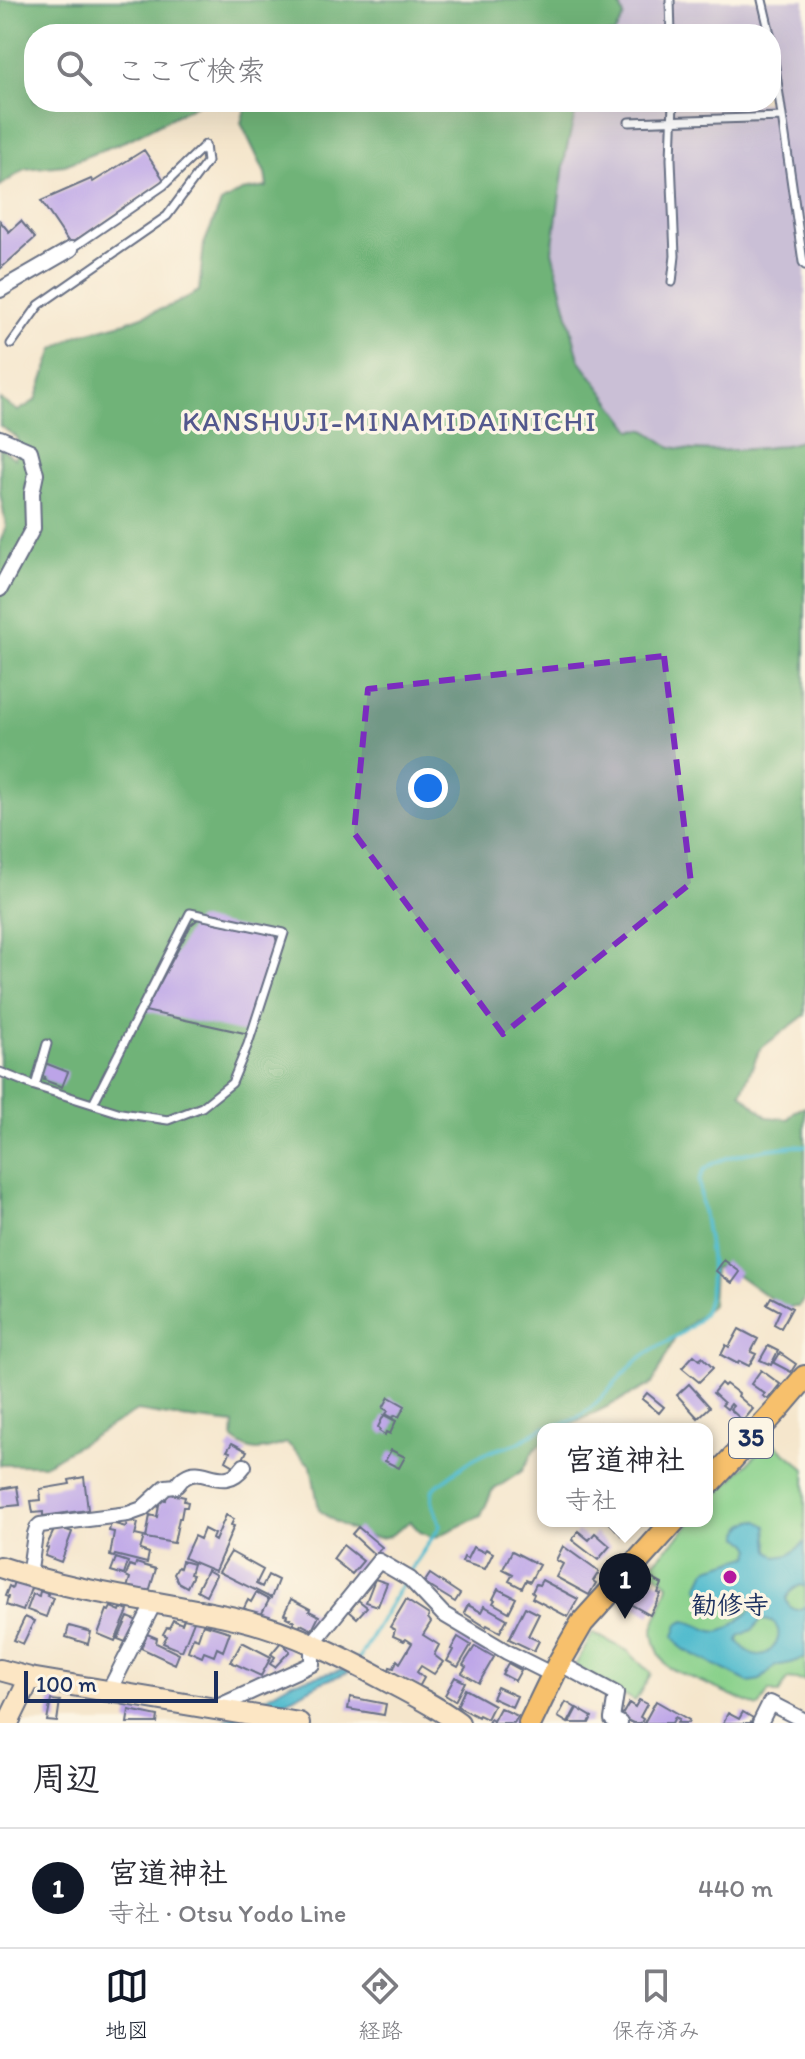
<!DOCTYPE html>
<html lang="ja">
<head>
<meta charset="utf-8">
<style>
  :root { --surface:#fff; --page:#f7f7f7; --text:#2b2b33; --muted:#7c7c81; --line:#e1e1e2; --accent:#111827 }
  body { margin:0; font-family:Itim,"Klee One",sans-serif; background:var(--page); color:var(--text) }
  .scale { position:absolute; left:24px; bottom:20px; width:194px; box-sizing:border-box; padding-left:8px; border:4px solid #1b2f5e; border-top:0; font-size:22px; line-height:28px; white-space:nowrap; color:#1b2f5e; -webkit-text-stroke:6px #fcf5e5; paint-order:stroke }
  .you { position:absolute; left:428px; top:788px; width:28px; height:28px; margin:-20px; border:6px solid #fff; border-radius:50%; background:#1a73e8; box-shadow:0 0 0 12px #1a73e833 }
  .badge { display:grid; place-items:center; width:52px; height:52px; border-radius:50%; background:var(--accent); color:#fff; font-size:26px; font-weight:700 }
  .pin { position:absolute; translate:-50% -66px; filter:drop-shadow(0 2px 4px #0008) }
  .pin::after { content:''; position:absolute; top:42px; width:28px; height:24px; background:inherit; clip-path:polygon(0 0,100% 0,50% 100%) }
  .popup { position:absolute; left:537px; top:1423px; width:176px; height:104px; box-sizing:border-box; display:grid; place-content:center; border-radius:16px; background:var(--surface); filter:drop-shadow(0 2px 6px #0005); font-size:26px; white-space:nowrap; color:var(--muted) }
  .popup b { font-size:30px; color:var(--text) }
  .popup::after { content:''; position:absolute; left:50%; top:100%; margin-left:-16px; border:16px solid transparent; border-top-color:var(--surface) }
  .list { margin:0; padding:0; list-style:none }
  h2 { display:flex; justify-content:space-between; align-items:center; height:104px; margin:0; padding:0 32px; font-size:34px }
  h2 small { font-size:26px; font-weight:400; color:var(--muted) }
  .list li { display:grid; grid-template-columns:52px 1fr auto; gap:24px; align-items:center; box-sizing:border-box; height:120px; padding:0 32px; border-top:2px solid var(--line) }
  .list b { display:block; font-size:30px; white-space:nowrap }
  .list p { margin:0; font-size:26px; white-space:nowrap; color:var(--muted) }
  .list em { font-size:26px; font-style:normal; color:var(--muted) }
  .icon { flex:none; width:44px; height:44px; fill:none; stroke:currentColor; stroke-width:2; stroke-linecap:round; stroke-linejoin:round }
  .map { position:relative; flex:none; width:805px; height:1723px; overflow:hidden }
  .search { position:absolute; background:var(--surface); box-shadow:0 8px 32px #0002; left:24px; right:24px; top:24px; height:88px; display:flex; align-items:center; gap:20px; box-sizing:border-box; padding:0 28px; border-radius:32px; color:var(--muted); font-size:30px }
  .sheet { height:224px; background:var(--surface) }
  nav { display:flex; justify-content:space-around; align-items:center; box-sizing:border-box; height:112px; border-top:2px solid var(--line); background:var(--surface); font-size:22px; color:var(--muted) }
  nav a { display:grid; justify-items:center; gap:4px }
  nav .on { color:var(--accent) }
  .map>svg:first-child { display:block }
  .industrial { fill:#cabfd6 }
  .green { fill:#8ad18c; stroke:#528075; stroke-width:2 }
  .forest { fill:#6fb378; stroke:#45716b; stroke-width:2 }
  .water { fill:#51bbce; stroke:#367596; stroke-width:2; fill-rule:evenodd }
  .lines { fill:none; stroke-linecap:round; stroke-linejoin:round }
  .stream { stroke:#51bbce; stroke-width:4 }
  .building { fill:#bca4e8 }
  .lane-casing { stroke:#676f84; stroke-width:11 }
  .street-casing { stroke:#676f84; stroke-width:18 }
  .secondary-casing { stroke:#676f84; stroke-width:24 }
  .primary-casing { stroke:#676f84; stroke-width:26 }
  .lane { stroke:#fff; stroke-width:7 }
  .street { stroke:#fff; stroke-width:14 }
  .secondary { stroke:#fce6c4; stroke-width:20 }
  .primary { stroke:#f7c06c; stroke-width:22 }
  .marked { fill:#7b2cbf; fill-opacity:0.2; stroke:#7b2cbf; stroke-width:6; stroke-dasharray:16 10; stroke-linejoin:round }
  .poi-dot { fill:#b5179e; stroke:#fcf5e5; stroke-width:3 }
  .labels { text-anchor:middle; stroke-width:7; stroke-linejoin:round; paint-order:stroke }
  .shield { fill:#fcf5e5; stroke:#5e6a86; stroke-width:2 }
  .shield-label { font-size:24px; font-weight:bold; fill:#1b2f5e }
  .poi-label { font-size:26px; font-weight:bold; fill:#1b2f5e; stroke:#fcf5e5 }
  .neighbourhood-label { font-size:28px; letter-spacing:2px; fill:#53588e; stroke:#fcf5e5 }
</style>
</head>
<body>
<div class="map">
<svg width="805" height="1723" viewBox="0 0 805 1723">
  <rect width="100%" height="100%" fill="#fcf5e5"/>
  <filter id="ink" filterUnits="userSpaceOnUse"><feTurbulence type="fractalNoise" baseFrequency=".0125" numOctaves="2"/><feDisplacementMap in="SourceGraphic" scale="16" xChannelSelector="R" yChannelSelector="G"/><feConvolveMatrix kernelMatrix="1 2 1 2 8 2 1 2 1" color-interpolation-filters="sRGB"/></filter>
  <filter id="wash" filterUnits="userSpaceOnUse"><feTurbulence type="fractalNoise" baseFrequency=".006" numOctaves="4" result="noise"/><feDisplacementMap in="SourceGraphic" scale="32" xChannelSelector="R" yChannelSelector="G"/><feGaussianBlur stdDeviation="1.8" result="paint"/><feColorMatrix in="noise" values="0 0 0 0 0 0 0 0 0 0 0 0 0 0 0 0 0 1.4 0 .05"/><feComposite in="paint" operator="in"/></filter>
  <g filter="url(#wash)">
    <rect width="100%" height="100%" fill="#f5e6cc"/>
    <path class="industrial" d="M629 0H805V456L691 493 542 356 562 127 581 102H771V34H614L615 13Z"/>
    <path class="green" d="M773 1442 805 1469V1681L787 1679 779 1694 769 1691 760 1706 758 1707 669 1668C660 1659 653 1642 653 1629L668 1586 667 1583 651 1569V1565L693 1521H707V1506L767 1443Z
      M593 1633 628 1651 651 1674 635 1701 575 1666Z"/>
    <path class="forest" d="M0 0H618L624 17 614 34H34V102H202L130 139 65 165 25 169 0 186Z
      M247 102H578L566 151 552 251 579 359 632 430C636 430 640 429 644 430 654 433 662 444 672 447 695 454 785 450 805 439V1015L760 1049 741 1093 767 1117 788 1119 795 1111 805 1107V1298L798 1307H782L725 1266 714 1268 712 1305 676 1336 652 1384 563 1429H543V1442L534 1450 522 1471 492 1491 481 1516 434 1538 420 1532 410 1521C403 1526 396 1533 389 1536 369 1544 334 1522 319 1510L311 1466 287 1443C263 1450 254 1456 233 1439L234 1424 181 1418 137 1411 44 1465H0V543L6 526 0 492V447L15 459 18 438 0 426V399L18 411 36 400 54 349 78 335 126 322 175 304 199 291 204 244 221 203 242 191 267 187 265 173 241 123Z"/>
    <path class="water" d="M757 1520 767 1526 769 1550 777 1557 789 1555 805 1542V1587L801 1585C793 1588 790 1592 786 1599L789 1606 796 1610 801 1609 805 1605V1657L791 1663 775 1666 760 1680 748 1682 685 1650 680 1646 674 1636 678 1624 685 1621C711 1627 713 1642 738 1621 745 1615 752 1612 756 1603L753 1598 747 1595 723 1601 710 1599 701 1594 698 1587 705 1572 709 1568 749 1556 752 1549 749 1544 740 1537C739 1526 747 1522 757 1520ZM761 1620C799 1619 767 1682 738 1641L739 1636 752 1630Z
      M360 1656 349 1672 320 1683 246 1723H221L292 1682 345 1669Z"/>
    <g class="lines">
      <path class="stream" d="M359 1658 410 1571 440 1526C437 1512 429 1504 433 1489 450 1476 469 1459 489 1452 498 1448 509 1447 518 1443 527 1438 534 1431 544 1428 554 1425 564 1425 573 1420 602 1405 618 1374 645 1355 663 1341 698 1330 706 1307 719 1265 702 1222 699 1180 701 1177 703 1171 705 1169 721 1154 783 1146 805 1146"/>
    </g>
    <g id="blocks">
      <path class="building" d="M144 150 164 180 70 244 41 201 91 179 93 182Z
        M0 221 9 232 21 221 35 238 0 269Z
        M198 919 275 935 278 946 249 1034 145 1011 191 925Z
        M45 1063 68 1072 62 1087 44 1080 45 1077 40 1075Z
        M724 1260 740 1272 732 1283 716 1271Z
        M771 1297 792 1308 781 1328 774 1324 780 1311 767 1304Z
        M739 1329 758 1339 751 1352 756 1354 749 1366 739 1361 738 1364 721 1355 726 1345 729 1347Z
        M768 1346 778 1351 771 1365 760 1360Z
        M780 1353 796 1364 791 1372 774 1363Z
        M694 1355 700 1360 702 1357 713 1368 699 1382 682 1368Z
        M761 1370 780 1384 768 1399 763 1396 765 1394 751 1384Z
        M721 1383 724 1386 726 1384 734 1390 739 1394 738 1396 753 1409 743 1421 730 1409 733 1406 731 1404 727 1409 722 1405 724 1403 713 1393Z
        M689 1384 710 1407 698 1418 677 1395Z
        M647 1393 664 1407 659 1413 642 1399Z
        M389 1397 405 1406 399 1417 395 1415 393 1418 386 1414 388 1411 383 1408Z
        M384 1415 396 1421 390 1434 386 1432 385 1435 379 1431 380 1429 378 1427Z
        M232 1443 247 1451 238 1468 226 1461 230 1452 227 1451Z
        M391 1450 405 1457 399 1468 385 1461Z
        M84 1477 88 1510 43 1516V1512L33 1513 31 1501 41 1500 40 1489 70 1484 69 1480Z
        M17 1486 20 1505 0 1507V1489Z
        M167 1493 185 1497 184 1501 188 1502 187 1507H183L181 1518H179L174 1543 146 1538 150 1515 157 1517 160 1499 166 1500Z
        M226 1515 234 1519 231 1525 234 1526 215 1571 184 1558 194 1536 200 1539 204 1529 214 1534 212 1539 215 1541Z
        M127 1520 138 1523 135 1535 144 1537 140 1550 149 1553 147 1563 115 1555 114 1557 110 1556 114 1532 109 1531 111 1523 126 1527Z
        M608 1521H625L630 1526 624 1535 622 1533 621 1535Z
        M56 1526 72 1532 61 1562 45 1556 48 1548 46 1547Z
        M358 1527 382 1547 375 1555 352 1534Z
        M578 1531 589 1540 595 1533 610 1546 598 1560 572 1540Z
        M343 1545 363 1561 352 1574 333 1559Z
        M563 1546 599 1572 593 1581 596 1583 589 1595 556 1577 563 1564 556 1560Z
        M473 1547 484 1552 486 1549 493 1553 485 1569 462 1562 464 1557 467 1559Z
        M512 1551 539 1565 530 1582 526 1580 522 1588 509 1581 513 1574 503 1569Z
        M231 1552 263 1570 256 1584 262 1587 268 1575 278 1580 271 1598 219 1572Z
        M116 1558 128 1562 124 1575 111 1571Z
        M182 1561 193 1564 190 1574 193 1575 187 1587 178 1582 174 1574 178 1567 180 1568Z
        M136 1563 156 1569 148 1595 127 1588 130 1578 126 1576 130 1565 135 1567Z
        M207 1570 216 1575 206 1595 197 1590Z
        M430 1574 460 1594 455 1602 424 1583Z
        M649 1577 662 1584 658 1593 661 1594 650 1615 625 1601 636 1581 645 1586Z
        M375 1579 387 1583 378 1606 366 1602Z
        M542 1580 578 1599 568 1617 532 1598 534 1594 532 1592 536 1584 539 1585Z
        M14 1581 31 1588 23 1611 6 1605 8 1597 5 1596 9 1586 12 1588Z
        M498 1589 516 1598 509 1612 493 1603 495 1600 493 1599Z
        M40 1591 48 1594 47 1596 53 1598 46 1617 27 1610 33 1594 39 1596Z
        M256 1593 269 1600 260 1617 244 1608 248 1600 251 1602Z
        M291 1599 310 1609 309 1611 319 1616 312 1630 301 1624 299 1628 293 1625 294 1621 286 1617 287 1615 284 1614Z
        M358 1600 367 1607 357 1618 349 1611Z
        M406 1600 429 1615 428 1618 431 1622 423 1635 439 1645 434 1655 443 1662 434 1674 421 1666 417 1672 424 1678 419 1687 389 1670 390 1667 394 1668 397 1660 400 1663 412 1643 406 1639 404 1641 393 1636 395 1630 390 1627Z
        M468 1605 481 1612 484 1606 507 1619 500 1632 487 1625 486 1627 464 1613Z
        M111 1607 120 1611 121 1608 128 1611 115 1641 98 1634 107 1610 109 1611Z
        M525 1607 539 1614 528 1636 539 1641 534 1651 509 1639Z
        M185 1616 194 1621 182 1651 163 1643 167 1636 163 1634 167 1627 169 1628 173 1620 182 1624Z
        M25 1617 34 1621 23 1644 14 1640Z
        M128 1617 138 1621 128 1643 118 1639Z
        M203 1624 230 1632 223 1651 217 1648 214 1656 204 1652 202 1657 188 1651 193 1637 198 1639Z
        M69 1626 91 1632 88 1644 66 1637Z
        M147 1634 157 1638 156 1643 179 1654 175 1664 141 1648Z
        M458 1637 471 1645 458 1667 447 1661 453 1650 451 1649Z
        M242 1642 271 1657 261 1676 231 1662Z
        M281 1642 290 1651 275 1667 270 1664 275 1657 271 1654Z
        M475 1646 494 1657 479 1683 462 1673 466 1667 463 1665Z
        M508 1663 521 1670 515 1681 502 1674Z
        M455 1677 465 1682 455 1701 445 1695Z
        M497 1687 517 1696 512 1707 492 1698Z
        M465 1689 494 1705 487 1719 479 1715 478 1717 457 1706Z
        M350 1697 386 1704 384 1715 348 1709Z
        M51 1700 60 1701 57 1722 47 1721Z
        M639 1700 647 1704 640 1717 643 1719 641 1723H633L621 1717 629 1703 635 1707Z
        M656 1701 689 1720 688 1723H677L679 1719 675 1717 672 1723H644Z
        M566 1702 576 1708 568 1723 558 1717Z
        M500 1708 518 1716 514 1723H488L490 1719 493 1721Z
        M577 1708 592 1717 589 1723H569Z
        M129 1710 158 1716 157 1723H127Z
        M743 1712 753 1718 750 1723H723L728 1713 739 1719Z"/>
    </g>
  </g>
  <g filter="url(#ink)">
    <use href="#blocks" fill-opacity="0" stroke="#676f84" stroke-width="2"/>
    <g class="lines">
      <g class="lane-casing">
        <path id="lane" d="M670 0 671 34
          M762 0 770 34
          M771 39 803 262 805 265
          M629 122 782 117
          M672 282 675 256 671 159 673 102
          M11 344 39 305 167 216 207 162 205 145 164 185 71 249
          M0 1072 35 1086 121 1113 168 1120 202 1107 232 1083 248 1044 284 933 190 913 93 1104
          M35 1086 47 1044"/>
      </g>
      <g class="street-casing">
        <path id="street" d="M0 290 71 249
          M0 438 30 451 36 474 32 493 33 528 0 589
          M29 1577 35 1534 37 1528 40 1525 128 1514 142 1509 166 1487 176 1486C179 1483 181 1479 185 1477 203 1464 224 1494 244 1466
          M559 1663 616 1694 612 1719 620 1723
          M109 1691 154 1603
          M215 1708 312 1664V1644L379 1561 410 1579 443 1614 507 1652 553 1675
          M760 1723 770 1703 805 1721"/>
      </g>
      <g class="secondary-casing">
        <path id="secondary" d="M0 1567C78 1593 159 1601 239 1619 290 1631 339 1655 385 1680 410 1693 436 1706 459 1723
          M0 1670 30 1678 299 1723
          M8 1723 30 1678"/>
      </g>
      <g class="primary-casing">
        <path id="primary" d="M707 1486 776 1411 805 1377
          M530 1723 559 1663 582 1623 674 1521"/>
      </g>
      <use href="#lane" class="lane"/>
      <use href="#street" class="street"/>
      <use href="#secondary" class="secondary"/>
      <use href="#primary" class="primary"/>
    </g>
  </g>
  <path class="marked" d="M664 656 691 883 503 1034 354 833 368 689Z"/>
  <circle class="poi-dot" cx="730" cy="1577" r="8"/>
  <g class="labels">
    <rect class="shield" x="729" y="1418" width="44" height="40" rx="6"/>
    <g class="shield-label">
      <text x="751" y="1446">35</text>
    </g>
    <g class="poi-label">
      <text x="730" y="1614">勧修寺</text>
    </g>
    <g class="neighbourhood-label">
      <text x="390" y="431">KANSHUJI-MINAMIDAINICHI</text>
    </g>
  </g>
</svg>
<div class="scale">100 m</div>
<div class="you"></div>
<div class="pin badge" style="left:625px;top:1619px">1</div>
<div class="popup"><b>宮道神社</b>寺社</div>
<div class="search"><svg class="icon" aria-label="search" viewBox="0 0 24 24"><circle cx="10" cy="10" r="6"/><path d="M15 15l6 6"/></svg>ここで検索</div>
</div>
<section class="sheet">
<h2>周辺<small></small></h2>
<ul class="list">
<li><span class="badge">1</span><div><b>宮道神社</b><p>寺社 · Otsu Yodo Line</p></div><em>440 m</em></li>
</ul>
</section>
<nav>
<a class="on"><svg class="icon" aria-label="map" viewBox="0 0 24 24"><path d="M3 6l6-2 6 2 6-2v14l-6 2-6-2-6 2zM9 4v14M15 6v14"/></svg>地図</a>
<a><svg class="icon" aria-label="directions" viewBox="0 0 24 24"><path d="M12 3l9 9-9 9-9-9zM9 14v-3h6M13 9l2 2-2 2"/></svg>経路</a>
<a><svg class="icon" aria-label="saved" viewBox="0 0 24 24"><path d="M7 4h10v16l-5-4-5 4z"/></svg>保存済み</a>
</nav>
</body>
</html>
